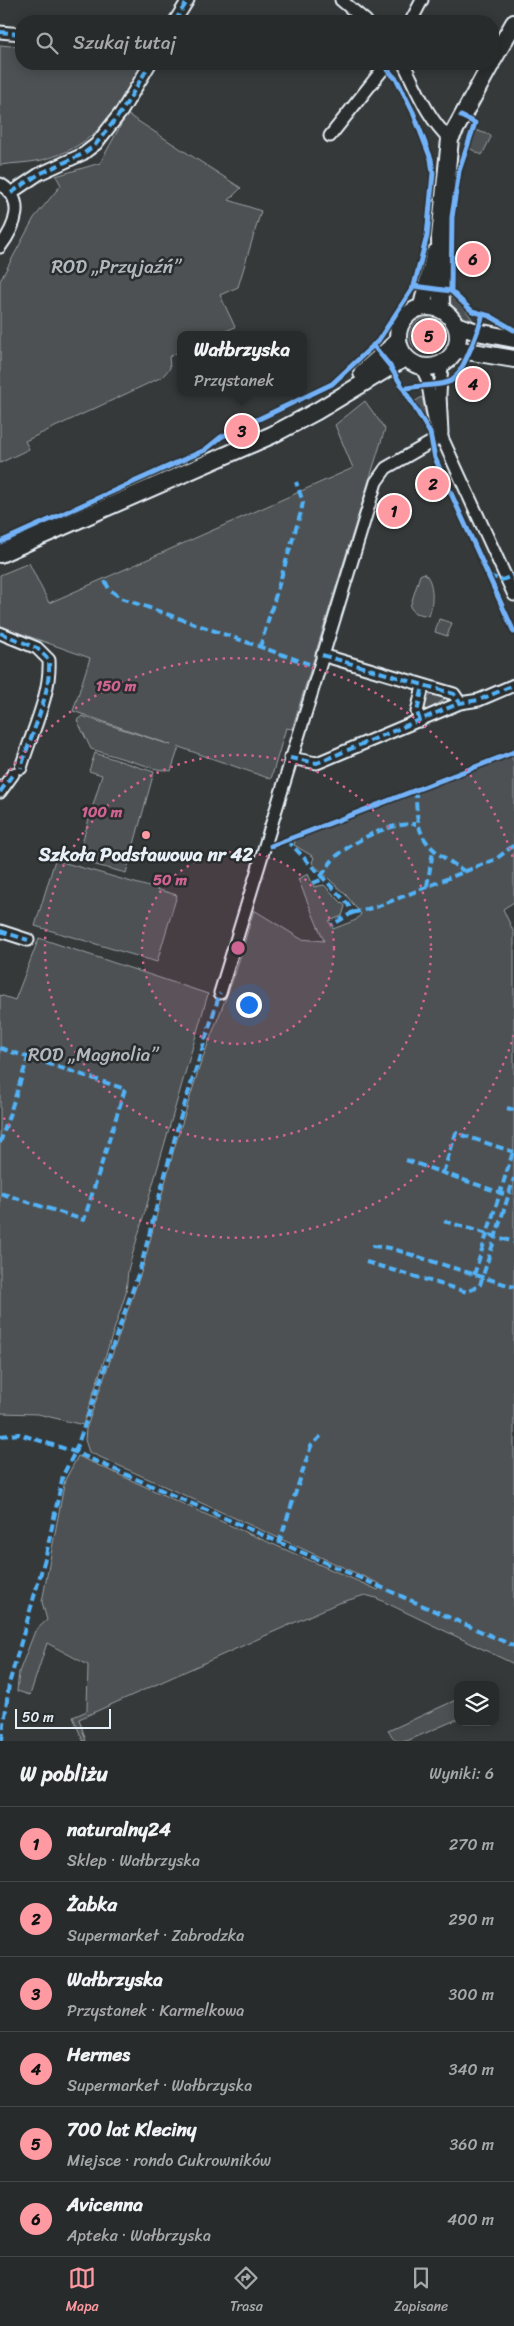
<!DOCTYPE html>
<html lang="pl">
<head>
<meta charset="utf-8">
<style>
  :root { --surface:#282b2c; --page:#303334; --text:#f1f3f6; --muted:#a5a7a9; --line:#444748; --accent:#ff9aa2 }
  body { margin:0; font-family:Sriracha,sans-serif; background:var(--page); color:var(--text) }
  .controls { position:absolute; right:15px; bottom:15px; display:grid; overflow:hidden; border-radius:10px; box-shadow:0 2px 12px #0003 }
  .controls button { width:45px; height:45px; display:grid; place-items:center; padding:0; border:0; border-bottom:1px solid var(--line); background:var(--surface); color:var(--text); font:25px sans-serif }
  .scale { position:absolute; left:15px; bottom:12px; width:96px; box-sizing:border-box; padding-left:5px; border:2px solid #e8f1f8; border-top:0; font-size:14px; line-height:18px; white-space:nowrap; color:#e8f1f8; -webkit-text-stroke:4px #2a2d2e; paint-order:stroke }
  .you { position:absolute; left:248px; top:1004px; width:18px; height:18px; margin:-12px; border:4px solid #fff; border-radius:50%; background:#1a73e8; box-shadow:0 0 0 8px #1a73e833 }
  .badge { display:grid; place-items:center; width:32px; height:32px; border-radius:50%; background:var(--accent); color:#111; font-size:16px; font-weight:700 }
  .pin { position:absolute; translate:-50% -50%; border:2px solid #fff; box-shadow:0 1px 5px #0006 }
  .popup { position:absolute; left:177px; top:331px; width:130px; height:65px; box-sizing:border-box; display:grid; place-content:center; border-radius:10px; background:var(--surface); filter:drop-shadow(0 1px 4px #0005); font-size:16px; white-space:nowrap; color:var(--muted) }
  .popup b { font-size:19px; color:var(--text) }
  .popup::after { content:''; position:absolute; left:50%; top:100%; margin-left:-10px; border:10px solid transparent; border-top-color:var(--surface) }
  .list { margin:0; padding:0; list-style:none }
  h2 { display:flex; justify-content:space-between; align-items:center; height:65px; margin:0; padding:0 20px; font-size:21px }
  h2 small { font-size:16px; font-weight:400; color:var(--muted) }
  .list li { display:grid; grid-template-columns:32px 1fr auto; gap:15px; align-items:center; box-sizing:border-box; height:75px; padding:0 20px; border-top:1px solid var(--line) }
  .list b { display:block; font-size:19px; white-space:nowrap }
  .list p { margin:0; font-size:16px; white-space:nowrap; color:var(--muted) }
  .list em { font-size:16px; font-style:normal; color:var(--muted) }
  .icon { flex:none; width:28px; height:28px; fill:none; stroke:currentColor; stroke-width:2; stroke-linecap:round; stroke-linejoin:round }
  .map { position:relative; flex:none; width:514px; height:1741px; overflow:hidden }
  .search { position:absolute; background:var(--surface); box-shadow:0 2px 12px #0003; left:15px; right:15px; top:15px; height:55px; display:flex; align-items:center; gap:12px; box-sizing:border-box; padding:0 18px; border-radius:20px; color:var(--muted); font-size:19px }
  .sheet { height:515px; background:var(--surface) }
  nav { display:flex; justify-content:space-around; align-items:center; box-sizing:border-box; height:70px; border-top:1px solid var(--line); background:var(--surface); font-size:14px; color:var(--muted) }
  nav a { display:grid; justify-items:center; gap:2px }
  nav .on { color:var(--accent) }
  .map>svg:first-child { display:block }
  .green { fill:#4d5152; stroke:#9aa1a5 }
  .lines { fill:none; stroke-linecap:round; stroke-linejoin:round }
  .street-casing { stroke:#e8f1f8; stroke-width:15 }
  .secondary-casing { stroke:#e8f1f8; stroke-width:20 }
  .street { stroke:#2a2d2e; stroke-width:11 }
  .secondary { stroke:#2a2d2e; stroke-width:16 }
  .quiet { stroke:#52b3f8; stroke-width:4; stroke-dasharray:8 4; stroke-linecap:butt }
  .cycleway-casing { stroke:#2a2d2e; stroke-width:8 }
  .cycleway { stroke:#73b2f8; stroke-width:5 }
  .ring { fill:none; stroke:#cf6492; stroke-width:2.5; stroke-dasharray:2.5 5 }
  .poi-dot { fill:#ff9aa2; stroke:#2a2d2e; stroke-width:2 }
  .labels { text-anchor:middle; stroke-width:5; stroke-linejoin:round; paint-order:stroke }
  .park-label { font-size:19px; fill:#b2b9be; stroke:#2a2d2e }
  .poi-label { font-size:19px; font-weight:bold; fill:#e8f1f8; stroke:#2a2d2e }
  .centre { fill:#cf6492; stroke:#2a2d2e; stroke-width:2.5 }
  .ring-label { font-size:15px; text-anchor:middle; font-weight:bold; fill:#cf6492; stroke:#2a2d2e; stroke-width:5; stroke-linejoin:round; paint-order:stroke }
</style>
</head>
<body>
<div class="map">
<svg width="514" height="1741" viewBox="0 0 514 1741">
  <rect width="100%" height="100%" fill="#35393a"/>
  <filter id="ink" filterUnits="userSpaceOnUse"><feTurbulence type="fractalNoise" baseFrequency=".02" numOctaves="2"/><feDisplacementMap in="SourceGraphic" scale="10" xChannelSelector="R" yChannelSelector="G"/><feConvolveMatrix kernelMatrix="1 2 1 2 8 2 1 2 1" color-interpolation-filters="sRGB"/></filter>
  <g filter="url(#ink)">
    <path class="green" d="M0 45 21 47V64H144C118 109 96 147 42 160 28 163 14 163 0 165Z
      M127 114 241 188 229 200 261 211 238 287 220 295 235 327 217 335H181V351L169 357 170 368 162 377 25 441 29 449 0 463V281L34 218 61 185 56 176 100 163Z
      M475 130 490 135 491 137 482 155 469 148Z
      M447 293 454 295 476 324C460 320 451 309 447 293Z
      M410 336a18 18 0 1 1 36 0a18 18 0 1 1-36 0Z
      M422 397 429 428 414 402Z
      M365 401 385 429 292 729 286 728 271 779 179 747 171 771 157 769 91 749 77 720 82 716 171 745 73 711 90 658 0 626V575L29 563 49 603 353 468 335 425Z
      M424 573C435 582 433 604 429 616L415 613 410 607 420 575Z
      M439 619 452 623 447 636 435 632Z
      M431 695 444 697V700L427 710 424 707 425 700Z
      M95 753 154 772 126 873 77 860 102 775 89 771Z
      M511 756 514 762V902L503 909 514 933V1664L376 1598 365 1595 336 1604 79 1719 86 1741H83L73 1717 87 1711 88 1665 47 1643 30 1695 17 1691 19 1672 35 1631 47 1620 42 1602 65 1480 78 1456 238 1529 378 1590 380 1584 89 1452 85 1440 86 1429 143 1267 174 1149 200 1065 235 974 254 910 301 939 324 941 298 879 308 874 314 887 324 885 345 906 342 916 329 921 333 929 356 920 361 914 346 895 312 863 314 857 294 845 296 837Z
      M55 860 177 895 157 962 35 926Z
      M39 938 208 994 128 1270 126 1293 83 1425 38 1414 0 1413V995L15 1000Z
      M458 1699V1719L407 1741H396L388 1731Z"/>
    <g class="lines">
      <g class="street-casing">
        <path id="street" d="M341 0 366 21
          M175 21 188 0
          M411 21 422 0
          M0 32 21 34
          M404 64C417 90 428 119 450 139
          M330 136 387 64
          M0 184C27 200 15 227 0 247
          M11 193 39 174 83 154 96 144 122 111 150 64
          M442 364 440 395 442 433
          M421 366 427 379 434 420 514 595
          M0 633 37 648 49 660C51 696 31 733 21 768
          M322 655 454 694 460 703
          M420 721 417 712 423 686
          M290 758 317 763 460 703 479 700 514 685
          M0 792 13 774
          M0 931 28 940
          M220 993 376 482 386 468 442 436"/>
      </g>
      <g class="secondary-casing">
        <path id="secondary" d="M493 60 514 23
          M422 306 435 253
          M398 337a30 30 0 1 1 60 0a30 30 0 1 1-60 0Z
          M441 309 440 237 450 139 491 64
          M456 325 477 332 514 339
          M455 349 514 359
          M362 373 397 342
          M0 554 272 435 317 411 405 358"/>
      </g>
      <use href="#street" class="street"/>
      <use href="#secondary" class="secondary"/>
      <path class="quiet" d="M175 21 188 0
        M0 32 21 34
        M11 193 39 174 83 154 96 144 122 111 150 64
        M489 576 502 580 514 575
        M105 581 109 589 121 598 309 664
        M0 633 37 648 49 660C51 696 31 733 21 768
        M260 647 301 512 303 502 296 482
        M322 655 454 694 460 703
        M420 721 417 712 423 686
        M290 758 317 763 460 703 479 700 514 685
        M416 790C416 840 423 844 464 871
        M0 792 13 774
        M287 840 348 904 352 913 332 925
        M321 876C326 870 331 860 338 855 358 838 390 823 416 824
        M313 883 323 879
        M427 886 433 851
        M352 913 379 906 496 859 514 845
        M0 931 28 940
        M0 1048 125 1089 84 1220 0 1193
        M507 1108 514 1110
        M0 1143 28 1058
        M406 1160 504 1194
        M443 1173 456 1133 514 1152
        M444 1221 514 1242
        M372 1246 390 1248 514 1287
        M366 1262 467 1292 480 1285 514 1178
        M474 1275 513 1152
        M0 1436 19 1434 75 1452 514 1646
        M279 1543 311 1446 322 1435
        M2 1741 9 1684 46 1555 63 1475 75 1452 140 1269 179 1122 220 993"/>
      <g class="cycleway-casing">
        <path id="cycleway" d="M414 286 451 291 472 311 490 316 514 330
          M451 291 452 217 459 171 475 123 461 116
          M373 345 390 366 430 433 435 458 514 632
          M404 389C418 384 440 387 451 381 463 374 479 328 483 314
          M0 542 205 450 221 437 332 384 378 341 414 286 427 236 433 173 431 159 413 112 397 80 385 67
          M271 846 514 752"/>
      </g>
      <use href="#cycleway" class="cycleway"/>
    </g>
  </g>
  <circle cx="238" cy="948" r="96" fill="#cf6492" fill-opacity=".12"/>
  <g class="ring">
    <circle cx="238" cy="948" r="96"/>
    <circle cx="238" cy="948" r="193"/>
    <path d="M514 1035A289 289 0 0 1 1 1114M1 782A289 289 0 0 1 514 861"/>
  </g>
  <circle class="poi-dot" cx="146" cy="835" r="5"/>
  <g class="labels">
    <g class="park-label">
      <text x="116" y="273">ROD „Przyjaźń”</text>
      <text x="93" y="1061">ROD „Magnolia”</text>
    </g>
    <g class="poi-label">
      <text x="146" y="861">Szkoła Podstawowa nr 42</text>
    </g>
  </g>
  <circle cx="238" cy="948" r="8" class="centre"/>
  <g class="ring-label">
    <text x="116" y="691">150 m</text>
    <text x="102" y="817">100 m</text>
    <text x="170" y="885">50 m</text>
  </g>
</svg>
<div class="controls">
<button><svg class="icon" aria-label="layers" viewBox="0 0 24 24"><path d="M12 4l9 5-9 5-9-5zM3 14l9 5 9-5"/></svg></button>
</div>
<div class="scale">50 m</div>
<div class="you"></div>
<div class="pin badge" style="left:394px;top:511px">1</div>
<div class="pin badge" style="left:433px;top:484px">2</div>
<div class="pin badge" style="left:242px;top:431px">3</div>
<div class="popup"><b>Wałbrzyska</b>Przystanek</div>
<div class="pin badge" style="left:473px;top:384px">4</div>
<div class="pin badge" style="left:429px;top:336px">5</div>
<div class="pin badge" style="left:473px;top:259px">6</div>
<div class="search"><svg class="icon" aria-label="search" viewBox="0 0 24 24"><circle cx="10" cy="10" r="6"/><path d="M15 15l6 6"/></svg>Szukaj tutaj</div>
</div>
<section class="sheet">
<h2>W pobliżu<small>Wyniki: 6</small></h2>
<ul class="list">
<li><span class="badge">1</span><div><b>naturalny24</b><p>Sklep · Wałbrzyska</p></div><em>270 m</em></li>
<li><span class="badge">2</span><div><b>Żabka</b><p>Supermarket · Zabrodzka</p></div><em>290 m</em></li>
<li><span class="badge">3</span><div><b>Wałbrzyska</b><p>Przystanek · Karmelkowa</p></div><em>300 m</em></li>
<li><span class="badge">4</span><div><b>Hermes</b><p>Supermarket · Wałbrzyska</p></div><em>340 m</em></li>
<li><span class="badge">5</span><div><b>700 lat Kleciny</b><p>Miejsce · rondo Cukrowników</p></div><em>360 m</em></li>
<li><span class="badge">6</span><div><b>Avicenna</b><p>Apteka · Wałbrzyska</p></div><em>400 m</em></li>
</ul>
</section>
<nav>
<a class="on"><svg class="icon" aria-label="map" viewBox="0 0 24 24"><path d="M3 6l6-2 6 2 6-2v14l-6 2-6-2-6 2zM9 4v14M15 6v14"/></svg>Mapa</a>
<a><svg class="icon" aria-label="directions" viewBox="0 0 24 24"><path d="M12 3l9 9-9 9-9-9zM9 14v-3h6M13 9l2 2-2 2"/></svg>Trasa</a>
<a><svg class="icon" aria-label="saved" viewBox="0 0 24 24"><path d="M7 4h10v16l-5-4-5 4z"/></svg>Zapisane</a>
</nav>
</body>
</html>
